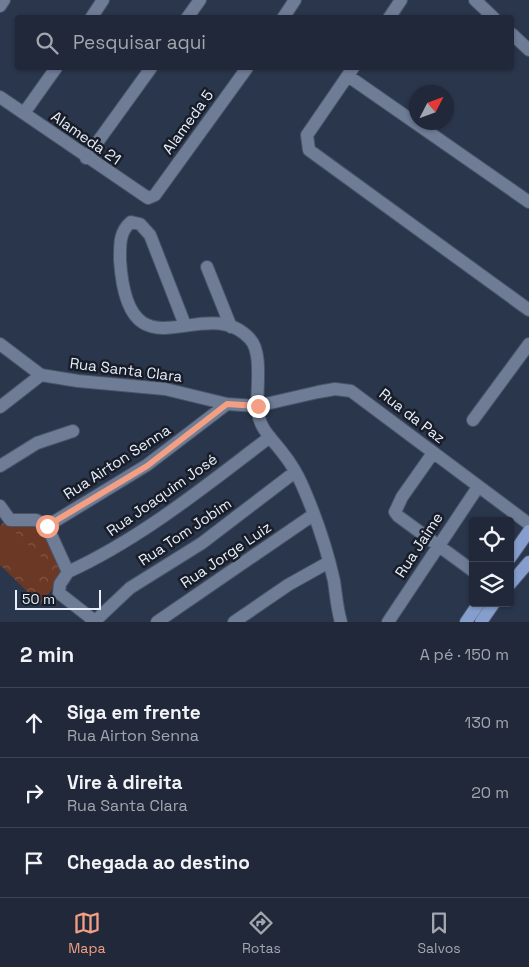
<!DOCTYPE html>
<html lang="pt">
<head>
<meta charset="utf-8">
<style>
  :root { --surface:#202839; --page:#283041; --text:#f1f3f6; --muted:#a2a6ae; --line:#3d4453; --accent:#f39f83 }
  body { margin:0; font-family:"Space Grotesk",sans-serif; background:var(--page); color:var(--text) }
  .controls { position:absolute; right:15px; bottom:15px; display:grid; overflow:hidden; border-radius:5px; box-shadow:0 1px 4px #0004 }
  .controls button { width:45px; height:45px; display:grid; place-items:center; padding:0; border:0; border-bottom:1px solid var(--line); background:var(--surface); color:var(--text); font:25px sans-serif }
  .compass { position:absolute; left:409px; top:85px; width:45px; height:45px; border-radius:50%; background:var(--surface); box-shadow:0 1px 4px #0004; rotate:48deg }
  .scale { position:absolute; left:15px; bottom:12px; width:86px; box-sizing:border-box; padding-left:5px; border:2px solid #e7effd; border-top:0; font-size:14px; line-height:18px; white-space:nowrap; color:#e7effd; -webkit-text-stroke:4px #181d28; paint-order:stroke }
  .stop { position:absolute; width:15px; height:15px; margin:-11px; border:4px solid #f39f83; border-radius:50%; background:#fff }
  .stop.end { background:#f39f83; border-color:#fff; box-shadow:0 1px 5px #0008 }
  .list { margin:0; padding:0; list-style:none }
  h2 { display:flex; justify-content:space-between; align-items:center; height:65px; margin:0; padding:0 20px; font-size:21px }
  h2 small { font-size:16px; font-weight:400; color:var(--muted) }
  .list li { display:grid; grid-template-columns:32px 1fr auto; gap:15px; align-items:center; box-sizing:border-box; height:70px; padding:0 20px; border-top:1px solid var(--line) }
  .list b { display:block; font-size:19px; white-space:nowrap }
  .list p { margin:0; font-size:16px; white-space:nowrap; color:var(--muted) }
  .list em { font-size:16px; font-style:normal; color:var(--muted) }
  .icon { flex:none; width:28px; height:28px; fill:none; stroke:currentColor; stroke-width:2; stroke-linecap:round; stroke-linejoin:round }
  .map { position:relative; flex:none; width:529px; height:622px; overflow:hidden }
  .search { position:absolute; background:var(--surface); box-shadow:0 1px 4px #0004; left:15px; right:15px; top:15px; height:55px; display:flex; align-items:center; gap:12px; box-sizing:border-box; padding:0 18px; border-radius:5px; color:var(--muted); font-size:19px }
  .sheet { height:275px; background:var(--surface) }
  nav { display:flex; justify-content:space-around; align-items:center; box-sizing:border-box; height:70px; border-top:1px solid var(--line); background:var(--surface); font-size:14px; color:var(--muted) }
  nav a { display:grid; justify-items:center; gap:2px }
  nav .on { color:var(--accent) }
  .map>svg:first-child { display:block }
  .park { fill:url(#park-crowns) }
  .pitch { fill:#6b3826 }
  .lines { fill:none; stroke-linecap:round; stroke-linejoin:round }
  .minor-casing { stroke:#495467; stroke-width:14 }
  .primary-casing { stroke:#495467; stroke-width:14 }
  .minor { stroke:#6e7c96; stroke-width:12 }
  .primary { stroke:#859ecd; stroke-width:12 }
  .route { stroke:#f39f83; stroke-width:6 }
  .labels { text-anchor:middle; stroke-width:5; stroke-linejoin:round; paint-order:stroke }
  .street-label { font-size:15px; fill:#e7effd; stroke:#181d28 }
</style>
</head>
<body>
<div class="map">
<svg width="529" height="622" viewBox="0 0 529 622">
  <defs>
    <pattern id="park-crowns" width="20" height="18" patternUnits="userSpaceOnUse" patternTransform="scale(1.25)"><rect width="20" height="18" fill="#6b3826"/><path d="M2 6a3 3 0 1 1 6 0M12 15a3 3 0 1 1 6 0" fill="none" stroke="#805546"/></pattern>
  </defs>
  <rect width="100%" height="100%" fill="#2a364c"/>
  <path class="park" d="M5 521C49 525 43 531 62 569L51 591 40 604 0 565V526Z"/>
  <path class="pitch" d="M10 528 51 566 32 586 0 556V539Z"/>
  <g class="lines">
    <g class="minor-casing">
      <path id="minor" d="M475 0 494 18
        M0 6 4 0
        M91 18 103 0
        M187 18 200 0
        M283 18 295 0
        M389 18 401 0
        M512 34 529 50
        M353 68 307 135 309 150 529 310
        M348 76 529 202
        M0 97 148 198 155 195 247 68
        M24 113 56 68
        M86 158 151 68
        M207 267 231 327
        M185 325 150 235 140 224 131 222C119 232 120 245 120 260 128 385 204 289 250 339 264 354 255 394 258 413 260 429 273 440 282 452 290 462 298 475 303 487 316 517 327 549 334 581 336 594 337 609 341 622
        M0 344 41 375 78 381 165 389 227 404 257 406 318 392 335 389 351 391 529 524
        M0 407 41 375
        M473 420 529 344
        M433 453 402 497 395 512 398 516 473 571
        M0 466 37 443 73 431
        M0 506 10 520H36L47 526 68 572 60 584 59 593 96 622
        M47 526 147 465 227 404
        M68 572C142 538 205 486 270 437
        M95 621 130 588 202 543 295 472
        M157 622 313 515
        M234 622 288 585 329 562
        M388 622 478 487"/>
    </g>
    <g class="primary-casing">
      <path id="primary" d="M510 558 529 531
        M510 584 529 562
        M466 622 479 603
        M481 622 494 603"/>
    </g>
    <use href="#minor" class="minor"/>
    <use href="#primary" class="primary"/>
  </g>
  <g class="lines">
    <path class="route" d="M47 526 147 466 227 404 258 406"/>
  </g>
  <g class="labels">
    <g class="street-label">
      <text transform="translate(188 122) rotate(-54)" y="5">Alameda 5</text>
      <text transform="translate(86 138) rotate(35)" y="5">Alameda 21</text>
      <text transform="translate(126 370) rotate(7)" y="5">Rua Santa Clara</text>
      <text transform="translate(412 416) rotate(38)" y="5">Rua da Paz</text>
      <text transform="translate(117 462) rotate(-33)" y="5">Rua Airton Senna</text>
      <text transform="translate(162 495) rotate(-35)" y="5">Rua Joaquim José</text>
      <text transform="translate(185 532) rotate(-34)" y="5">Rua Tom Jobim</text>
      <text transform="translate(419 545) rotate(-57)" y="5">Rua Jaime</text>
      <text transform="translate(226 555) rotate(-34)" y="5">Rua Jorge Luiz</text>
    </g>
  </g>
</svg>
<div class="controls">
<button><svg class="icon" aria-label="locate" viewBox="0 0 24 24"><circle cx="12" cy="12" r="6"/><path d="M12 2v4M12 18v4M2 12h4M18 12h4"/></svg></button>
<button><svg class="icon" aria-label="layers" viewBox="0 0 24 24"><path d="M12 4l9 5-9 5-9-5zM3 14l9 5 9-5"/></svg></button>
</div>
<svg class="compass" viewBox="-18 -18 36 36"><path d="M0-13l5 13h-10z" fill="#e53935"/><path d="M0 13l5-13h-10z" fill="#a2a6ae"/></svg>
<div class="scale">50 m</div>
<div class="stop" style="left:47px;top:526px"></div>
<div class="stop end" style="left:258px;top:406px"></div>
<div class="search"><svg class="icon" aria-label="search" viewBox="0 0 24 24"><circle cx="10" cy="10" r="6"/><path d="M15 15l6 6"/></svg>Pesquisar aqui</div>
</div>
<section class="sheet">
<h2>2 min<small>A pé · 150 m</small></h2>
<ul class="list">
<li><svg class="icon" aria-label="ahead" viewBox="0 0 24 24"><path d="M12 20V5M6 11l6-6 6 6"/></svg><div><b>Siga em frente</b><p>Rua Airton Senna</p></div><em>130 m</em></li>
<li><svg class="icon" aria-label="right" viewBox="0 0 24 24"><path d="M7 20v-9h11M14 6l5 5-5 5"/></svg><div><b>Vire à direita</b><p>Rua Santa Clara</p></div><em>20 m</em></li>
<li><svg class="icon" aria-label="arrive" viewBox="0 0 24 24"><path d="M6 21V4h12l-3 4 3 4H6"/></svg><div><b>Chegada ao destino</b></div></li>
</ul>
</section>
<nav>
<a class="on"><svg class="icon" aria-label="map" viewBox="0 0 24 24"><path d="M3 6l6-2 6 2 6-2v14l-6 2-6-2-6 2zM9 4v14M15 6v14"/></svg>Mapa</a>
<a><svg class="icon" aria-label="directions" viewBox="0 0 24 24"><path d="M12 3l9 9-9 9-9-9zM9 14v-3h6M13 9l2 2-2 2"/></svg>Rotas</a>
<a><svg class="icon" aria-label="saved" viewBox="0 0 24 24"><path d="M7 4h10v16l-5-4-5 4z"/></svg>Salvos</a>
</nav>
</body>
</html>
